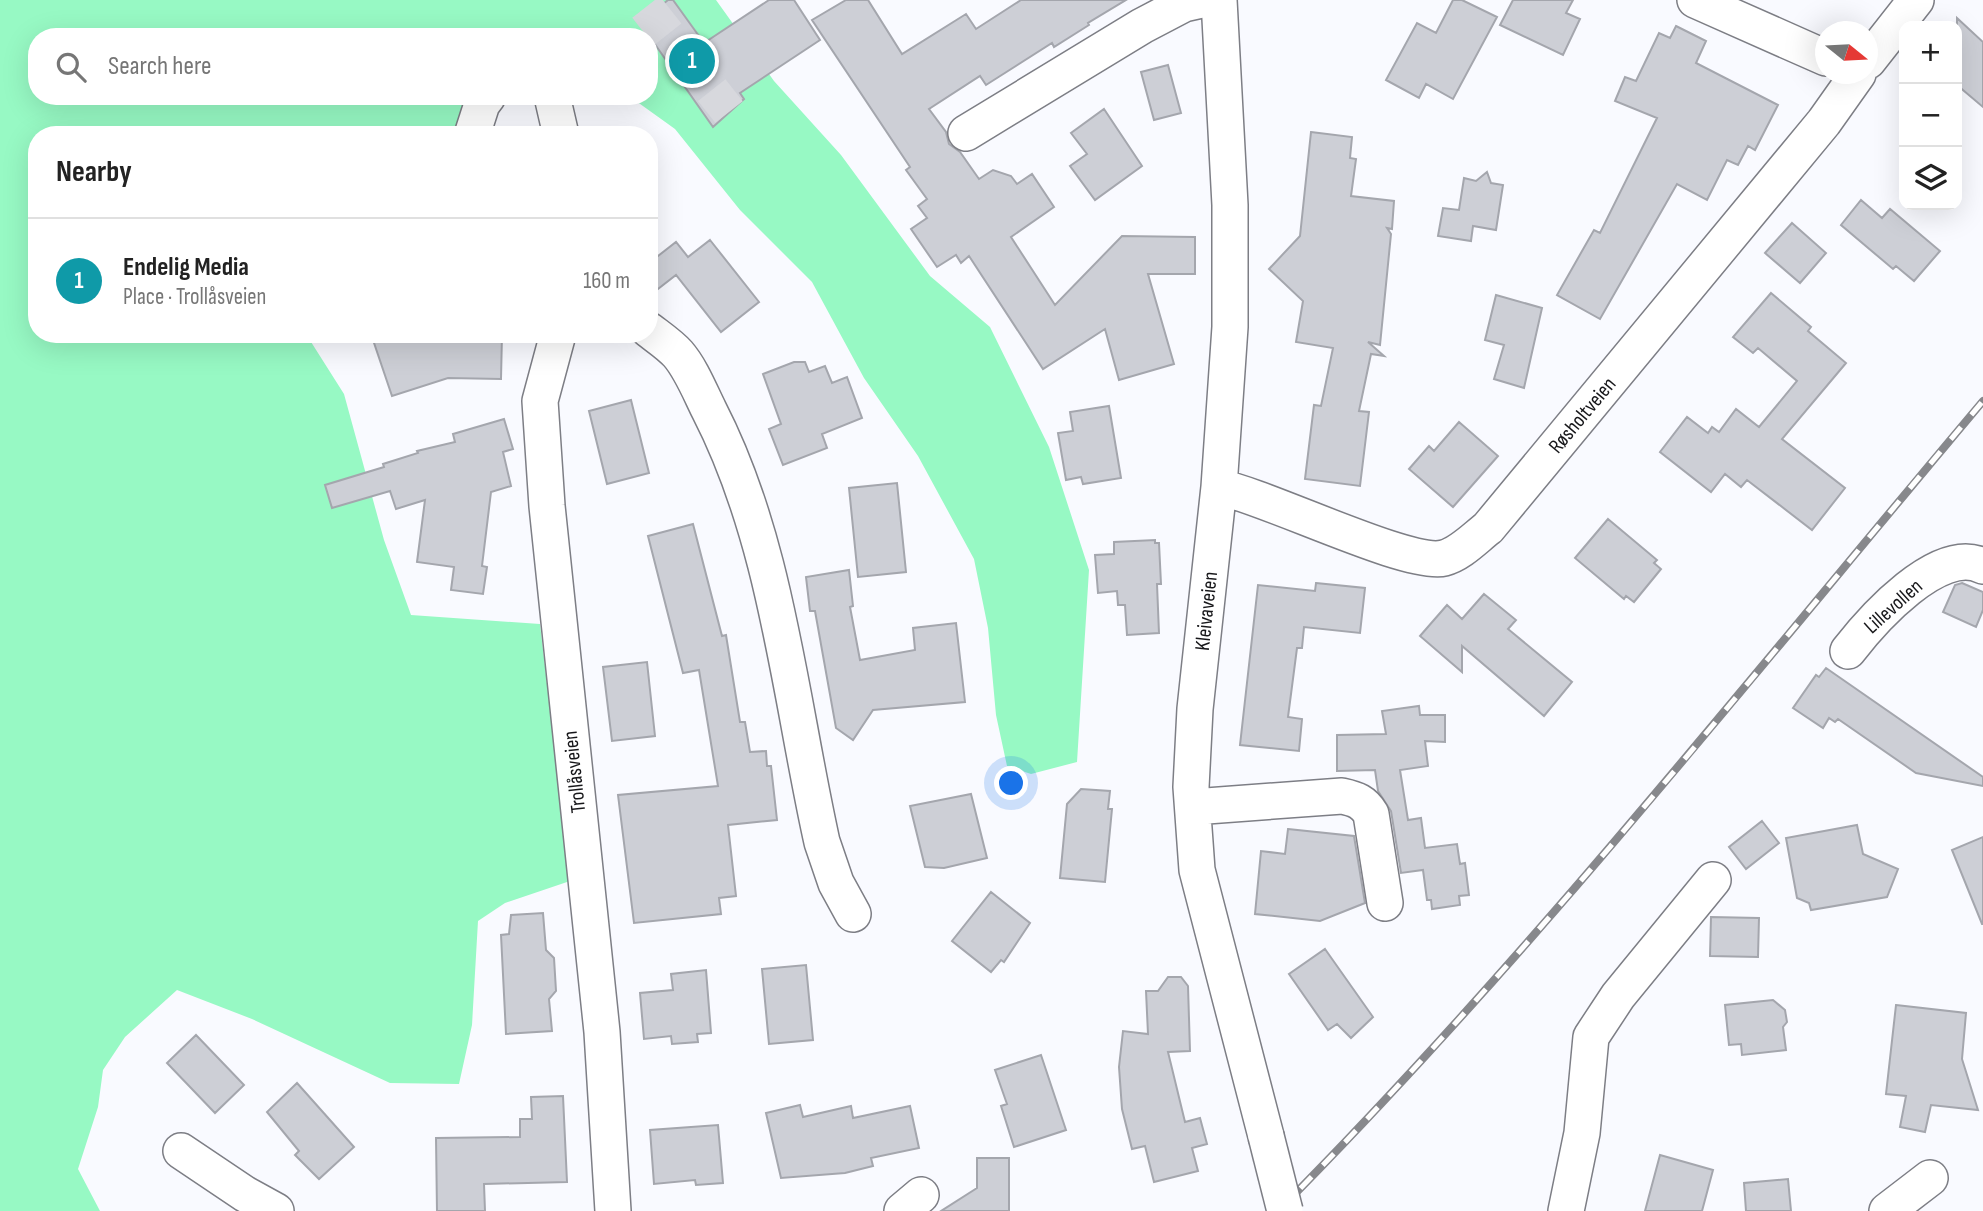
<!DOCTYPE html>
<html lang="en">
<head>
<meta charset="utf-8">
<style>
  :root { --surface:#fff; --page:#f6f6f6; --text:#222; --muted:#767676; --line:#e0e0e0; --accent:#1a73e8 }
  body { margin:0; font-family:"Sofia Sans Condensed",sans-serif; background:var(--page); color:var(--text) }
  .controls { position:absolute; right:21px; top:21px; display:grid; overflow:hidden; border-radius:14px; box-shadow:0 7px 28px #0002 }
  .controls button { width:63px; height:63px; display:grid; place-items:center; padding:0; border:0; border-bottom:2px solid var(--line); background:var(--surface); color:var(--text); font:35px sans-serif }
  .compass { position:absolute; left:1815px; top:21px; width:63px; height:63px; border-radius:50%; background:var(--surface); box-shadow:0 7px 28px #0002; rotate:108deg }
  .you { position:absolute; left:1012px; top:784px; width:24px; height:24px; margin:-18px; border:5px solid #fff; border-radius:50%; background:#1a73e8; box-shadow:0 0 0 10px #1a73e833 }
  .badge { display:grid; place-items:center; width:46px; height:46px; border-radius:50%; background:var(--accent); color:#fff; font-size:23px; font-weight:700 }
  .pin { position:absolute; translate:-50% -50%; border:4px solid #fff; box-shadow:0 2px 7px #0006 }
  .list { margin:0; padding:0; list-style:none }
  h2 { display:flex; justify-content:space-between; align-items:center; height:91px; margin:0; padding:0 28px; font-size:30px }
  h2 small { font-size:23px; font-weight:400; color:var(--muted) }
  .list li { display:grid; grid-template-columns:46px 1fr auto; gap:21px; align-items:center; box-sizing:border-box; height:126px; padding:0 28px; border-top:2px solid var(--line) }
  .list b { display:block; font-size:26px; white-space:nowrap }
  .list p { margin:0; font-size:23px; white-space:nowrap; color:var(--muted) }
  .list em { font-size:23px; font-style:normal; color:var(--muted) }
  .icon { flex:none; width:38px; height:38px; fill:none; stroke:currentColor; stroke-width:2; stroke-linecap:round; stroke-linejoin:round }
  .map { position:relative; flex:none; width:1983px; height:1211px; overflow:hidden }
  .search { position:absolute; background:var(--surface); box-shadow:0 7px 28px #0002; left:28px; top:28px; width:630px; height:77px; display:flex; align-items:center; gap:18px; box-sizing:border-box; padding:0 24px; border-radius:28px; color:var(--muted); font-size:26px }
  .panel { position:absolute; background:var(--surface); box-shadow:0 7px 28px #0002; left:28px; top:126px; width:630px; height:217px; border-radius:28px }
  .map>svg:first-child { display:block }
  .green { fill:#97f9c4 }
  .building { fill:#cdcfd6; stroke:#a4a6ad; stroke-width:2 }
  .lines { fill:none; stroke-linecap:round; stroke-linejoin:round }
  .street-tunnel { stroke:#d7d8dd; stroke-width:35; stroke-dasharray:35 18; stroke-linecap:butt }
  .street-casing { stroke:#7d7e85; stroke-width:38 }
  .street { stroke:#fff; stroke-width:35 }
  .rail-casing { stroke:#87888c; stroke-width:8 }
  .rail { stroke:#fff; stroke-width:5; stroke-dasharray:16; stroke-linecap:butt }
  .street-bridge-casing { stroke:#7d7e85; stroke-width:38; stroke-linecap:butt }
  .street-bridge { stroke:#fff; stroke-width:35 }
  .labels { text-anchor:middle; stroke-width:6; stroke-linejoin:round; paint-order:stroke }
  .street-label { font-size:21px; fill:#17171a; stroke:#fff }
</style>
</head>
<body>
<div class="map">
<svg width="1983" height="1211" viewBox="0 0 1983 1211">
  <rect width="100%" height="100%" fill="#f9faff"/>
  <path class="green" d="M0 0H716L774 81 841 155 930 276 990 327 1049 447 1089 570 1077 762 1031 774 1007 766 996 715 988 628 974 559 918 456 864 378 812 282 740 210 675 129 629 96H649V37H37V96H471L458 135H37V334H306L344 394 384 540 411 615 540 624 570 881 505 903 478 921 472 1025 459 1084 390 1083 252 1019 177 990 125 1037 103 1070 98 1107 78 1169 100 1211H0Z"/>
  <path class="building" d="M668 0H673L704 43 769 0H794L820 40 740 93 744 99 713 127 640 23Z
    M846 0H868L902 54 966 14 976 29 1021 0H1126L1088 23 1089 25 1054 47 1052 43 986 85 980 76 929 109 946 132 949 144 960 152 979 179 993 170 1011 176 1017 184 1032 174 1054 207 1011 237 1055 305 1122 236 1195 237V274H1148L1174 364 1119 380 1105 329 1043 369 969 256 961 263 956 255 937 267 911 229 927 218 918 206 927 199 906 170 910 167 812 20Z
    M1453 0H1462L1497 17 1453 99 1426 84 1419 98 1386 80 1417 23 1436 33Z
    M1513 0H1573L1566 13 1580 19 1563 55 1500 25Z
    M1957 18 1983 42V107L1957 85Z
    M1676 26 1706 41 1696 63 1778 105 1755 150 1748 146 1738 165 1727 160 1707 200 1677 184 1600 319 1557 295 1594 230 1600 233 1657 118 1615 101 1625 77 1636 81 1659 33 1670 38Z
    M1168 65 1181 113 1154 120 1141 72Z
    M1104 109 1142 166 1095 200 1070 166 1087 154 1071 133Z
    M1311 132 1352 137 1350 158 1356 159 1351 196 1394 201 1392 229 1387 228 1391 234 1380 345 1368 342 1384 356 1371 354 1359 411 1369 412 1360 486 1305 479 1314 405 1321 406 1333 348 1296 342 1303 301 1269 269 1300 236Z
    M1487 172 1491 183 1503 185 1496 230 1473 226 1471 241 1438 236 1443 208 1459 210 1464 178 1476 181Z
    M1861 200 1882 218 1890 209 1940 251 1914 281 1896 266 1893 269 1841 225Z
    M1792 223 1826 253 1800 283 1765 253Z
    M710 240 759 302 721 332 676 275 649 296V263L676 242 688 257Z
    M1771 293 1811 327 1808 331 1846 363 1782 439 1845 488 1812 530 1747 480 1741 487 1725 474 1711 492 1660 452 1687 417 1708 433 1712 427 1719 432 1736 409 1759 427 1797 381 1758 348 1753 353 1733 337Z
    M1496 295 1542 308 1524 388 1494 379 1504 345 1485 340Z
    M371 334H502L501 379 448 378 392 396Z
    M794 362H805L809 372 825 366 832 383 847 377 862 418 822 434 827 448 783 465 769 429 781 424 763 374Z
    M631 400 649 473 607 484 589 411Z
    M1109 406 1121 478 1083 484 1081 477 1066 480 1058 433 1073 431 1070 412Z
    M504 419 513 449 503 452 511 486 491 492 482 566 487 567 483 594 451 590 454 567 417 562 425 500 396 509 390 491 332 508 325 485 384 467 383 464 418 453 417 451 455 442 453 434Z
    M1459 422 1498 456 1453 507 1409 469 1429 446 1434 451Z
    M897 483 906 572 858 577 849 488Z
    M1608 519 1657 560 1654 563 1661 569 1634 602 1626 596 1624 599 1575 558Z
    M693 524 722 636 726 635 740 722H745L750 752 766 751 767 766H771L777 820 728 825 736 896 719 898 721 914 634 923 618 795 718 786 699 670 683 673 648 536Z
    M1155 540V543H1159L1161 584H1157L1159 633 1127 635 1125 605H1118L1117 591 1098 593 1095 555 1114 554V542Z
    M849 570 853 606 850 607 860 660 915 650 913 628 956 623 965 702 873 710 853 740 836 728 815 611H810L806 577Z
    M1316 583 1365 588 1360 633 1304 627 1302 648H1297L1288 717 1302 719 1299 751 1240 745 1258 585 1315 591Z
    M1962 583 1983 592V610L1976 627 1943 612 1955 585Z
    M1484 594 1516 620 1508 629 1572 682 1544 716 1462 646V672L1420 636 1447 605 1462 619Z
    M647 662 655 736 612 741 603 667Z
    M1826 668 1983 777V786L1916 773 1838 719 1835 722 1829 718 1823 728 1793 708 1816 675 1819 677Z
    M1419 706 1420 715H1445V742L1425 741 1428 766 1400 770 1408 820 1421 818 1425 848 1457 844 1460 864 1465 863 1469 895 1459 896 1460 905 1432 909 1431 900H1427L1423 870 1401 873 1391 811 1378 791 1375 770 1337 771V735L1386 734 1382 711Z
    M1081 789 1110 791 1108 809H1112L1105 882 1060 878 1067 804Z
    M971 794 987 858 944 868 925 867 910 806Z
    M1762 821 1779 843 1746 869 1729 847Z
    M1857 825 1863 854 1898 869 1887 897 1811 910 1809 903 1797 898 1786 838Z
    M1288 829 1354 836 1365 903 1320 921 1255 914 1261 851 1285 854Z
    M1983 837V924H1982L1952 850Z
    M991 892 1030 923 1004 962 1001 960 991 972 952 941Z
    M543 913 546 950 554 958 556 991 549 999 552 1031 506 1034 501 935 509 934 511 915Z
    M1711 917 1759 918 1758 957 1710 956Z
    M1325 949 1373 1017 1351 1038 1337 1024 1328 1030 1289 974Z
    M806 965 813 1040 769 1044 762 969Z
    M706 970 711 1033 697 1034 698 1042 672 1044 671 1036 644 1039 640 993 673 990 671 974Z
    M1168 977H1181L1188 986 1190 1051 1168 1052 1185 1122 1200 1118 1207 1144 1192 1148 1198 1171 1154 1182 1145 1146 1132 1149 1122 1109 1119 1067 1123 1031 1148 1034 1146 991H1158Z
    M1773 1000 1785 1010 1787 1022 1783 1027 1786 1050 1742 1055 1741 1044 1729 1045 1725 1005Z
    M1896 1005 1966 1013 1962 1059 1978 1110 1931 1105 1925 1132 1900 1127 1906 1096 1886 1094Z
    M196 1035 244 1085 215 1113 167 1063Z
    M1041 1055 1066 1130 1014 1147 1001 1106 1007 1104 995 1070Z
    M297 1083 354 1147 319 1179 295 1155 299 1151 267 1112Z
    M563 1096 567 1182 484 1184 485 1211H437L436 1138 520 1137V1119H532L531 1097Z
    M800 1105 803 1117 851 1106 853 1118 910 1106 919 1148 871 1158 873 1166 845 1173 781 1178 766 1113Z
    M718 1125 723 1183 696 1185 695 1180 654 1184 650 1130Z
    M1660 1155 1713 1170 1702 1211H1645Z
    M977 1158H1009V1211H941L977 1188Z
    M1788 1179 1791 1211H1746L1744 1183Z"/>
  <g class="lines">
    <path class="street-tunnel" d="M646 7 729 112"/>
    <g class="street-casing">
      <path id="street" d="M1219 0 1230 205V327L1219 487 1195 709 1191 787 1197 870 1266 1136
        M1695 0 1826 58
        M1868 61 1916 0
        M552 96 561 135
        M966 133 1142 26 1184 4 1202 0
        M472 135 482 104 488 96
        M649 330C658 337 670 345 678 354 691 369 700 392 709 410 777 542 790 698 822 842L836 883 853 914
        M558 334 540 401 547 506 602 1032 613 1211
        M1219 487C1268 497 1409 567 1444 558 1460 554 1475 538 1488 528L1824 122 1858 74
        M1848 651C1872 620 1939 544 1983 566
        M1193 807 1342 796C1356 799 1364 802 1371 814L1385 903
        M181 1151 245 1194 276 1211
        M902 1211 921 1195
        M1566 1211 1582 1133 1591 1037 1618 996 1713 880
        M1887 1211 1930 1178"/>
    </g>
    <use href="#street" class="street"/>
    <g class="rail-casing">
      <path id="rail" d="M1278 1211C1530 957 1753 674 1983 401"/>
    </g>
    <use href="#rail" class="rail"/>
    <g class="street-bridge-casing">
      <path id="street-bridge" d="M1266 1136 1285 1211"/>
    </g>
    <use href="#street-bridge" class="street-bridge"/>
  </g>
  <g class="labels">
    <g class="street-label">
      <text transform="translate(1582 415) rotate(-50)" y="7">Røsholtveien</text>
      <text transform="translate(1893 606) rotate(-42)" y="7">Lillevollen</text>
      <text transform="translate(1206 611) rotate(-84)" y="7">Kleivaveien</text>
      <text transform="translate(574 772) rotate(-96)" y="7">Trollåsveien</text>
    </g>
  </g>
</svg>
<div class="controls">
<button>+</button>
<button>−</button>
<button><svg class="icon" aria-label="layers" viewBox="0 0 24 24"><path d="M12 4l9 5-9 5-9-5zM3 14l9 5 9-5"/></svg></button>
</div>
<svg class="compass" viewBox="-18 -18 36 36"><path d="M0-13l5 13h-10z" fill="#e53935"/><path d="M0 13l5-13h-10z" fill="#767676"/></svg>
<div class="you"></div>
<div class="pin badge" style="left:692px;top:61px;background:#0f9aa8">1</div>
<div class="search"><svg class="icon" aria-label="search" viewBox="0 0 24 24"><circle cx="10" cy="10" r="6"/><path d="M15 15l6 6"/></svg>Search here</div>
<section class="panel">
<h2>Nearby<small></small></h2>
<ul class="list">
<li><span class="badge" style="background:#0f9aa8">1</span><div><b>Endelig Media</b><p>Place · Trollåsveien</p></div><em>160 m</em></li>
</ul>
</section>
</div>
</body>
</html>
